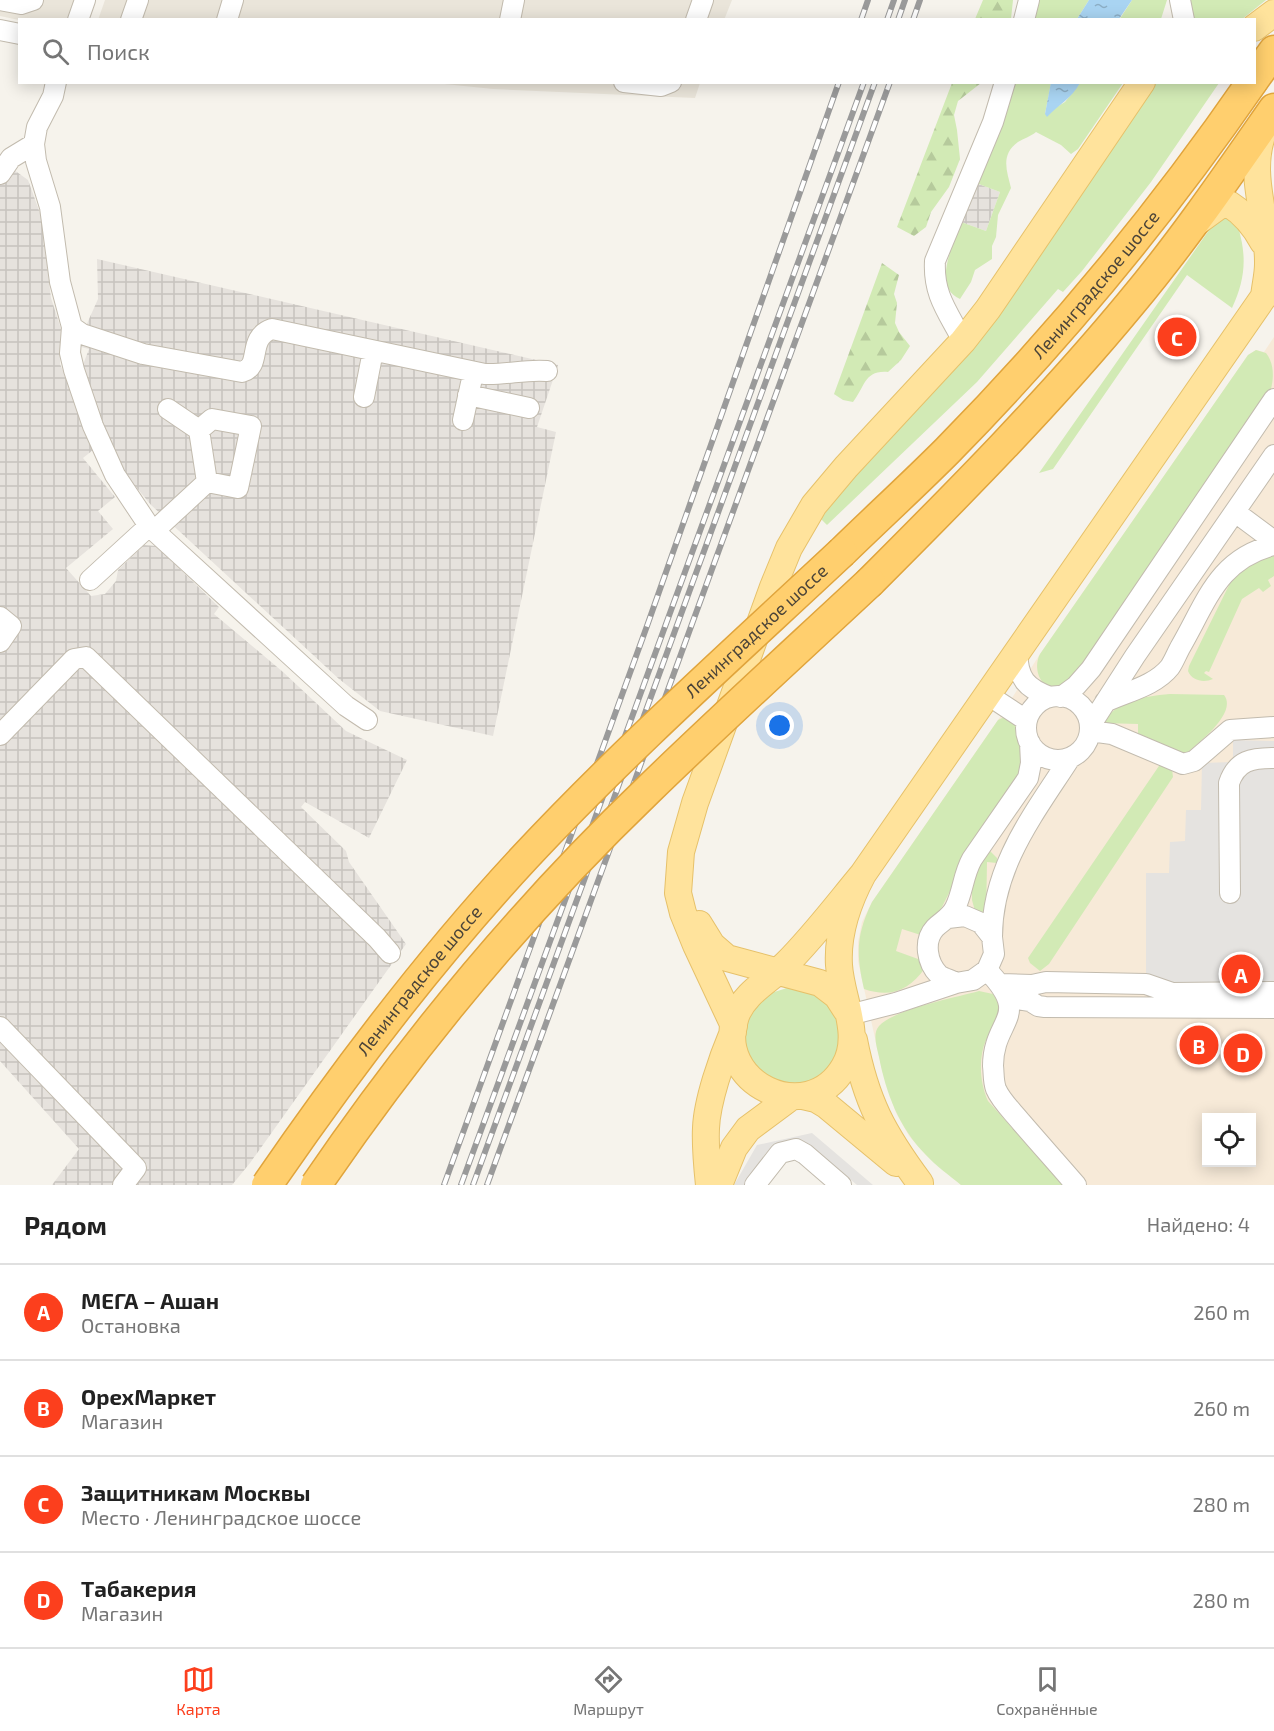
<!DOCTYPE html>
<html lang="ru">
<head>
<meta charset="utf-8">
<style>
  :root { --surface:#fff; --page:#f2f2f2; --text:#222; --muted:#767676; --line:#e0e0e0; --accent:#fc3f1d }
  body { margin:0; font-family:"Exo 2",sans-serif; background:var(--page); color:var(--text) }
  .controls { position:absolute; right:18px; bottom:18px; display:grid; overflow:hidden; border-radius:0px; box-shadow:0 3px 15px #0003 }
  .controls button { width:54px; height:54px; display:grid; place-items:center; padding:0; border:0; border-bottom:2px solid var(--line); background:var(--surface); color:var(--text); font:30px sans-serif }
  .you { position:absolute; left:780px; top:726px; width:21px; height:21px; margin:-15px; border:4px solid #fff; border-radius:50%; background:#1a73e8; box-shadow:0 0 0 9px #1a73e833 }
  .badge { display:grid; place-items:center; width:39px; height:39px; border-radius:50%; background:var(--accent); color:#fff; font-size:20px; font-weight:700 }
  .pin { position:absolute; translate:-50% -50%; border:3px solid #fff; box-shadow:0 2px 6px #0006 }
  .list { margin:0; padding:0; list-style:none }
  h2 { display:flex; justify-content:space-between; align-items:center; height:78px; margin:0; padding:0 24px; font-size:26px }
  h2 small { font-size:20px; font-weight:400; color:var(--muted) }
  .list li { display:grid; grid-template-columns:39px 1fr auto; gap:18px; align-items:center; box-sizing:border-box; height:96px; padding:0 24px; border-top:2px solid var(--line) }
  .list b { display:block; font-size:22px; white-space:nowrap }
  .list p { margin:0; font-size:20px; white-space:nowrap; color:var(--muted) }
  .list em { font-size:20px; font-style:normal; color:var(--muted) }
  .icon { flex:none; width:33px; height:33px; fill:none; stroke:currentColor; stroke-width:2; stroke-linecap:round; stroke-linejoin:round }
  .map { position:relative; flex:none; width:1274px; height:1185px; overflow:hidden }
  .search { position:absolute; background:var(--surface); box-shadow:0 3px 15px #0003; left:18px; right:18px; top:18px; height:66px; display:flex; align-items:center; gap:15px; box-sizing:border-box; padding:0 21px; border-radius:0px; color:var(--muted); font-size:22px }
  .sheet { height:462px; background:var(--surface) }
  nav { display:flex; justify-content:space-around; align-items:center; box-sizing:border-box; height:84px; border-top:2px solid var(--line); background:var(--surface); font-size:16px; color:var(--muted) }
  nav a { display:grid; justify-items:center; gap:3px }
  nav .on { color:var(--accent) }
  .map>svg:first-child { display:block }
  .residential { fill:#eae5da }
  .commercial { fill:#f7ead8; fill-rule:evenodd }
  .industrial { fill:url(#industrial-grid) }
  .grass { fill:#d2eab5 }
  .forest { fill:url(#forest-firs) }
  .parking { fill:#e5e3e0 }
  .water { fill:url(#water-ripples) }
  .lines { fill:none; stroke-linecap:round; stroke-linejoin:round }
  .minor-casing { stroke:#c2bbae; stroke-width:22 }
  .major-casing { stroke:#e6c16a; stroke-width:28 }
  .highway-casing { stroke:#e0a43c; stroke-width:33 }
  .minor { stroke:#fff; stroke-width:20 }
  .major { stroke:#ffe39c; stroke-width:26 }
  .highway { stroke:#ffcf6e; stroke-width:30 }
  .rail-casing { stroke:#9a9a9a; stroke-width:6 }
  .rail { stroke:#fff; stroke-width:4; stroke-dasharray:11; stroke-linecap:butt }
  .highway-bridge-casing { stroke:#e0a43c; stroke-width:33; stroke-linecap:butt }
  .highway-bridge { stroke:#ffcf6e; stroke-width:30 }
  .labels { text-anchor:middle; stroke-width:5; stroke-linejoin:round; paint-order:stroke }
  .street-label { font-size:18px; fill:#4b4439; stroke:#fff }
</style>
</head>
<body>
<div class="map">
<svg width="1274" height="1185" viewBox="0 0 1274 1185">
  <defs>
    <pattern id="industrial-grid" width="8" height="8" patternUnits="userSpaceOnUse" patternTransform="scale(1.5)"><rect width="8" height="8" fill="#e6e2dd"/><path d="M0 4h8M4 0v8" fill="none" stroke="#c7c3be"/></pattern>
    <pattern id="forest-firs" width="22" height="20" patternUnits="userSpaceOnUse" patternTransform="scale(1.5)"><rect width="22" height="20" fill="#d2eab5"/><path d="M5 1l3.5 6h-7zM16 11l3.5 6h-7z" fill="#b6ca9c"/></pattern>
    <pattern id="water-ripples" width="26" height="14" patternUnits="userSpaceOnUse" patternTransform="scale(1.5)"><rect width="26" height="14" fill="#a9d4f2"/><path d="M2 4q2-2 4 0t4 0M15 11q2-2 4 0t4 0" fill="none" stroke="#8caec5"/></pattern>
  </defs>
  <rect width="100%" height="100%" fill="#f6f3ec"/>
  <path class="residential" d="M0 0H76L70 16 65 19 19 20 0 16Z
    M105 0H732L724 20H98Z
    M435 83H700L695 98 493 89Z"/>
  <path class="commercial" d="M1274 337V1185H961L926 1155 909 1136 896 1113 882 1070 858 961V942L862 922 872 902 998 720 1040 654 1248 355 1256 350 1264 352ZM1206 1118H1252V1162H1206Z"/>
  <path class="industrial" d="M0 160 28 180 41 216 51 298 61 329 60 364 73 393 93 450 83 458 115 497 98 511 113 529 66 568 91 596 105 594 116 581 118 570 144 545 156 546 219 607 214 614 283 672 346 731 407 760 369 838 305 802 301 807 346 851 349 862 406 944 250 1163 232 1185H52L79 1149 0 1061Z
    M976 183 1000 192 986 231 961 222Z
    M97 259 558 365 537 427 556 432 493 736 380 711 339 679 151 505 126 475 113 450 81 370 89 349 77 346 98 299Z"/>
  <path class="grass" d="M1038 0H1089L1077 19 1031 20Z
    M1132 0H1167L1161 19 1119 20Z
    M1187 0H1266L1241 20 1193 19Z
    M1011 83H1051L1045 114 1065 102 1080 83H1123L1078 149 1071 154 1061 145 1036 132C1030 137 1024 138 1018 142 1000 155 1007 171 1011 188L998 215 996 237 992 246V259L975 270 971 282 960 299C931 287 954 243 961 222L986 231 1000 192 976 183Z
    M1153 83H1219L1151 182 1082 271 1063 292 1058 289 977 382 827 525 821 519 842 490Z
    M1221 213 1235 218C1247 251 1247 276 1232 308L1187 275 1053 469 1039 473Z
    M1256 350 1266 353C1274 363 1274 377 1271 389L1076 677C1071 681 1066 687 1060 688 1041 692 1032 669 1040 654L1248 355Z
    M1271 555 1274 556V576L1268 580 1271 586 1263 592 1259 588 1242 599 1209 672 1206 671 1204 673 1213 679C1204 683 1192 681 1188 671L1189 666 1234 575Z
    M1170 694 1224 695C1238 713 1198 743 1186 754L1180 756 1138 736V724L1101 723C1121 699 1141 697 1170 694Z
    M1004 717C1008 718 1014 720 1017 723 1028 734 1024 755 1023 769L952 887 927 937 902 929 896 951 918 959 923 946 925 968C909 991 890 998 864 989 856 954 856 935 872 902L998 720Z
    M1161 763 1172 769 1173 777 1049 964 1040 971 1030 963 1028 958Z
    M989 850 997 858V863L987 862 986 921 975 911 972 900V874Z
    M787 988C821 988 852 1018 837 1053 835 1058 834 1066 830 1070 822 1077 806 1082 797 1088L760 1077 742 1042 748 1014 768 994Z
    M979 991 993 994C1001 1006 1004 1017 995 1029 992 1033 988 1036 986 1040 978 1058 980 1084 988 1101L1063 1185H961C949 1175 936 1166 926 1155 899 1128 886 1093 879 1057 877 1047 872 1034 879 1026 895 1009 954 998 979 991Z"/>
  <path class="forest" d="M983 0H1013L1011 19H975Z
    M952 83H981L958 101 954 115 957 130 960 159 949 187 931 212 926 227 914 236 897 227Z
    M882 263 899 275 894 294 897 303 895 323 899 332 910 346 901 360 888 372C864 370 865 387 853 402L843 400 834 394Z"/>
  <path class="parking" d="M1233 740 1274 741V988H1212L1146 981V873H1169L1170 842 1185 841 1186 810H1201L1202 763 1233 762Z
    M812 1133 873 1185H857L807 1143 766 1153 748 1185H734L757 1145Z"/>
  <path class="water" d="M1089 0H1132L1119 19H1077Z
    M1051 82 1080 83C1072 98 1058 105 1047 117L1045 114Z"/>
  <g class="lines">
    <g class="minor-casing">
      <path id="minor" d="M0 0 21 4 33 0
        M1180 0 1184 20
        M78 20 85 0
        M131 20 138 0
        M227 20 233 0
        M510 20 514 0
        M696 20 703 0
        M1024 20 1029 0
        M0 30 20 34
        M56 82 53 96 37 127 34 144 36 161 50 207 60 282 72 327 70 353 74 370 93 426 115 475 149 526 346 706 367 720
        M624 82 661 86 671 82
        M0 174 11 158 34 144
        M72 327 82 334 143 354 242 372C263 366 246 338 272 329L485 374C506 375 526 369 547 371
        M963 341C948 312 933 295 935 261L993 122 1005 82
        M468 395 529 408
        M364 397 373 351
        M463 420 471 383
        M199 430 207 482
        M1235 512 1274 541
        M154 531 207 482 238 488 251 426 212 419 199 430 168 409
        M90 580 149 526
        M0 617 11 626 0 642
        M1017 652C1018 679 1026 688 1050 697
        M988 695 1026 720
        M1026 728a32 32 0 1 1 64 0a32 32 0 1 1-64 0Z
        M1061 697 1076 686 1091 669 1274 399
        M1105 702C1126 692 1155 686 1170 667 1174 661 1177 653 1181 646 1207 601 1218 559 1274 545
        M1090 726 1135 656 1274 455
        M1090 731 1112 734 1183 764 1194 761 1230 730 1274 727
        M0 735 74 659 86 657 377 938 390 953
        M1230 893 1229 783C1237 760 1252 758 1274 758
        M992 937C992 866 1034 814 1070 758
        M987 970C1033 1018 993 1018 993 1066 994 1073 993 1081 996 1089 1001 1101 1013 1112 1021 1122 1039 1143 1058 1164 1076 1185
        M956 983C951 980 943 978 939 975 927 963 923 941 935 928 942 921 950 918 955 908 963 892 963 875 972 859L1028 778 1031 763 1030 743
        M1001 984 1032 985 1046 982 1146 984 1172 993 1274 992
        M1009 998 1030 1001 1038 1006 1045 1007 1274 1008
        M849 1015 896 1003 956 983 973 980 987 970 994 954 992 937 981 923 965 916 948 918
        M0 1027 136 1168 123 1185
        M755 1185 780 1153 796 1149 805 1154 841 1185"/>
    </g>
    <g class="major-casing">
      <path id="major" d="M1254 28 1274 13
        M1197 222 1219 206 1229 204C1245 214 1255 227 1263 242
        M1264 297C1265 286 1268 275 1268 264 1269 218 1245 173 1265 128
        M863 874C848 902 837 932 839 965 841 999 863 1035 844 1067 808 1129 712 1083 736 1016 745 992 769 981 786 964 814 936 838 904 863 874L1274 282
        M699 924 712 945 727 958 820 983 837 996 846 1010
        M734 1026 696 945 683 913 678 893 681 852 695 803 773 587 789 548 814 505 846 467 963 341 988 309 1142 82
        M854 1040C866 1102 883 1133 920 1183
        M803 1096 816 1099 826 1105 896 1163
        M709 1185C707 1166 705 1147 706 1128 707 1101 722 1058 733 1032
        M719 1185 734 1148 748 1129 791 1097"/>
    </g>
    <g class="highway-casing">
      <g id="highway">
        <path d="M1254 79 1274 51"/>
        <path id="s1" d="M842 552C877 518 913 485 947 451 1059 337 1161 214 1252 82"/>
        <path d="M870 582C960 492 1050 401 1131 303 1183 241 1228 175 1274 109"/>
      </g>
    </g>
    <use href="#minor" class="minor"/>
    <use href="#major" class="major"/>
    <use href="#highway" class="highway"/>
    <g class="rail-casing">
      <path id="rail" d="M861 20 868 0
        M887 20 894 0
        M898 20 905 0
        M913 20 920 0
        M444 1185 647 626 839 82
        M461 1185 864 82
        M473 1185 875 82
        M487 1185 890 82"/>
    </g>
    <use href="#rail" class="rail"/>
    <g class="highway-bridge-casing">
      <g id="highway-bridge">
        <path id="s2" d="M267 1185C346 1070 430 959 525 857 625 750 735 652 842 552"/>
        <path d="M316 1185C413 1043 524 909 648 790 721 719 796 651 870 582"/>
      </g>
    </g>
    <use href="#highway-bridge" class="highway-bridge"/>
  </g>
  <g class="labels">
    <g class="street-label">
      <text dy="6" stroke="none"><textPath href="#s1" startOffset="369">Ленинградское шоссе</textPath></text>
      <text dy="6" stroke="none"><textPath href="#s2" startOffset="741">Ленинградское шоссе</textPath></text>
      <text dy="6" stroke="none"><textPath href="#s2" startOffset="255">Ленинградское шоссе</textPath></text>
    </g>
  </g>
</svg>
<div class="controls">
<button><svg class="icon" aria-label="locate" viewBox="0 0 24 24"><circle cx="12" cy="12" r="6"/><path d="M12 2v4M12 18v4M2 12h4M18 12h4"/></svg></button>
</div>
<div class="you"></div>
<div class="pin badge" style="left:1241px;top:974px">A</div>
<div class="pin badge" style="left:1199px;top:1045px">B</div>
<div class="pin badge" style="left:1177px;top:337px">C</div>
<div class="pin badge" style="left:1243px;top:1053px">D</div>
<div class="search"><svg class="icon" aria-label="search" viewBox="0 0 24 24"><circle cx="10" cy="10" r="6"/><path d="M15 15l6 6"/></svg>Поиск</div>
</div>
<section class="sheet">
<h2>Рядом<small>Найдено: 4</small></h2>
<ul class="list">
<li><span class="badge">A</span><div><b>МЕГА – Ашан</b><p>Остановка</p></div><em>260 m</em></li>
<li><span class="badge">B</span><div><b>ОрехМаркет</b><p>Магазин</p></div><em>260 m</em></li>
<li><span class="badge">C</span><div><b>Защитникам Москвы</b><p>Место · Ленинградское шоссе</p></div><em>280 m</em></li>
<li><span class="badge">D</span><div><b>Табакерия</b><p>Магазин</p></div><em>280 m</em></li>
</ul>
</section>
<nav>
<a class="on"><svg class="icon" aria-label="map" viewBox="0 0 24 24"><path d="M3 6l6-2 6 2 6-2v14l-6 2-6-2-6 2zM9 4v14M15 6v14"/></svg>Карта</a>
<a><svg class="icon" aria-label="directions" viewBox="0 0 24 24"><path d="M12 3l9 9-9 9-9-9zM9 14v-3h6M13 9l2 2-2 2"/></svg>Маршрут</a>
<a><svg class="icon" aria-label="saved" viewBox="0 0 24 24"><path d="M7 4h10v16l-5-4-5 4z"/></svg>Сохранённые</a>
</nav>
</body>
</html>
